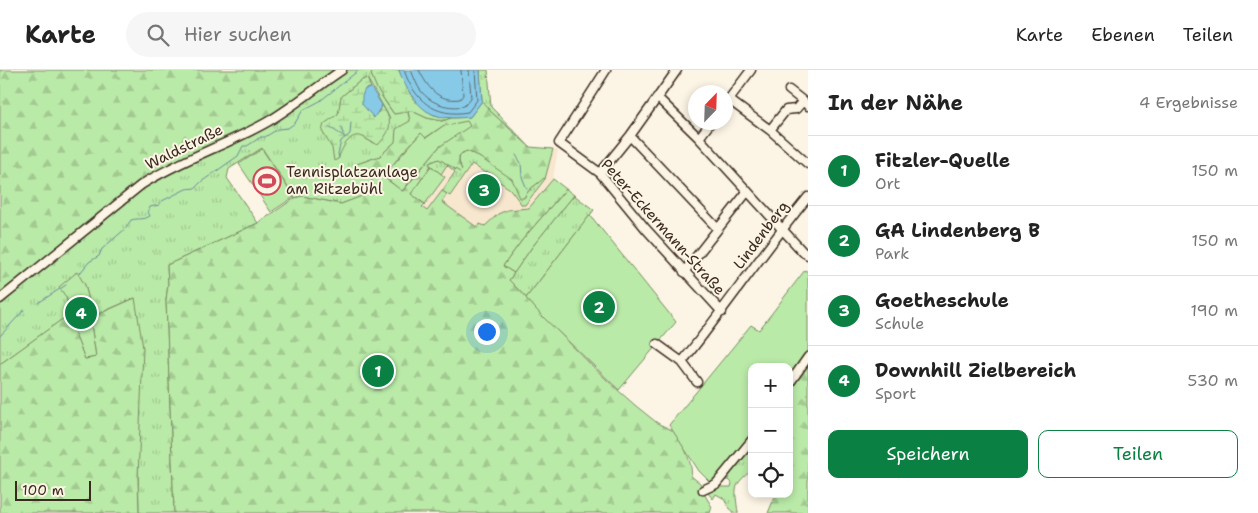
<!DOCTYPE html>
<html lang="de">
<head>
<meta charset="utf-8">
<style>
  :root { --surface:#fff; --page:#f6f6f6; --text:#222; --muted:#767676; --line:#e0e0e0; --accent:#0b8043 }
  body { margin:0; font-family:"Shantell Sans",sans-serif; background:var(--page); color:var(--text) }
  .controls { position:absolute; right:15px; bottom:15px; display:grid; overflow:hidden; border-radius:10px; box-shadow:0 2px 8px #0003 }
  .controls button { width:45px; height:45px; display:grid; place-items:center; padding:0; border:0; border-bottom:1px solid var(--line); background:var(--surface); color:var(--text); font:25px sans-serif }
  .compass { position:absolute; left:688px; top:15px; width:45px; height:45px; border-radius:50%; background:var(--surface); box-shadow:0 2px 8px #0003; rotate:23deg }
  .scale { position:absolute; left:15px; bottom:12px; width:76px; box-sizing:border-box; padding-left:5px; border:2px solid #3b2a1e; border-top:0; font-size:14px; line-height:18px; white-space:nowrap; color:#3b2a1e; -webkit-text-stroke:4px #fcf5e5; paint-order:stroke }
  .you { position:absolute; left:486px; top:261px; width:18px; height:18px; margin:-12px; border:4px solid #fff; border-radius:50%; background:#1a73e8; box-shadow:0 0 0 8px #1a73e833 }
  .badge { display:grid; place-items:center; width:32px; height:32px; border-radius:50%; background:var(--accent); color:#fff; font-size:16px; font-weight:700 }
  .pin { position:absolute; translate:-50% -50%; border:2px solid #fff; box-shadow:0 1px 5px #0006 }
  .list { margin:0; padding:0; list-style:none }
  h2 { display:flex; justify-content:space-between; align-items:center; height:65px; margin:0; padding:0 20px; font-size:21px }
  h2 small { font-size:16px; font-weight:400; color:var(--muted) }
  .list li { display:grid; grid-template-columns:32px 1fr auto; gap:15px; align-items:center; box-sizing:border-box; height:70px; padding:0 20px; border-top:1px solid var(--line) }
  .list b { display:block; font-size:19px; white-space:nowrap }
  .list p { margin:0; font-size:16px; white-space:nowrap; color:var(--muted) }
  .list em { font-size:16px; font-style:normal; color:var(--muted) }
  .actions { display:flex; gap:10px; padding:15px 20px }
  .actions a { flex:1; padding:11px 0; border:1px solid var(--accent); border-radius:10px; text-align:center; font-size:18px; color:var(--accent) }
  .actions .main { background:var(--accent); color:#fff }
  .icon { flex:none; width:28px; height:28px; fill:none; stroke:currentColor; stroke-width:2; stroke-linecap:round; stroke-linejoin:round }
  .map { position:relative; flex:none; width:808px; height:443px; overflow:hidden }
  header { display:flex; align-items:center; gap:30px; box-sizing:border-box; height:70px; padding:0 25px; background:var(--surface); border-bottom:1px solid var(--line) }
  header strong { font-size:24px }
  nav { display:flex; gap:28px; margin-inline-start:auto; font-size:18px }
  .search { width:350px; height:45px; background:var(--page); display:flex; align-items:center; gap:12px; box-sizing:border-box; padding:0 18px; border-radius:28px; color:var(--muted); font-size:19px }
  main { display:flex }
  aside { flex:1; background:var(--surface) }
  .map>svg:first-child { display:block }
  .built { fill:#f8e7cf }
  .grass { fill:url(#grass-tufts); stroke:#7a8a63; fill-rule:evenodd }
  .forest { fill:url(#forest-firs); stroke:#7a8a63; fill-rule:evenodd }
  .wetland { fill:url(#wetland-marsh); stroke:#7a8a63 }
  .garden { fill:#baeaa8; stroke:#7a8a63 }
  .water { fill:#87cae8; stroke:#698a97 }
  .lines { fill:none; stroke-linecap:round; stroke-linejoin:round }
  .shore { stroke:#596a6f; stroke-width:1 }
  .stream { stroke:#698a97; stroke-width:1 }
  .minor-casing { stroke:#3b2a1e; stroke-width:11 }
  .minor { stroke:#fcf5e5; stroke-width:8 }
  .labels { text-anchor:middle; stroke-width:4; stroke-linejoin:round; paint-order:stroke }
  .street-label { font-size:15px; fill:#3b2a1e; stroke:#fcf5e5 }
  .poi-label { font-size:15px; fill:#3b2a1e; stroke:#fcf5e5; text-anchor:start }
</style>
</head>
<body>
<header>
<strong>Karte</strong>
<div class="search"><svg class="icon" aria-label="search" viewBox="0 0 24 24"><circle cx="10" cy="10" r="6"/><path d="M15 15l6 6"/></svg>Hier suchen</div>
<nav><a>Karte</a><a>Ebenen</a><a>Teilen</a></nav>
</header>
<main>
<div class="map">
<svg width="808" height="443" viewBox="0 0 808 443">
  <defs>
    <pattern id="grass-tufts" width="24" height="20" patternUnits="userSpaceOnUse" patternTransform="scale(1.25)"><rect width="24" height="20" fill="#baeaa8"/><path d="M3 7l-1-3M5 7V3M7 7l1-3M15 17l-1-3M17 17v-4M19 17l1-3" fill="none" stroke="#a1c990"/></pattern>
    <pattern id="forest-firs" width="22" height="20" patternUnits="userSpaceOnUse" patternTransform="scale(1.25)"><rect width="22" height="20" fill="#baeaa8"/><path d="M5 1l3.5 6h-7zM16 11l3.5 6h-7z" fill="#a1c990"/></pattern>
    <pattern id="wetland-marsh" width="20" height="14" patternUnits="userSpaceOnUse" patternTransform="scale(1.25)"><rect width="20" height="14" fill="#baeaa8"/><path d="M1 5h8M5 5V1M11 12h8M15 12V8" fill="none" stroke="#a1c990"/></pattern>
  </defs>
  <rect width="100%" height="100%" fill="#fcf5e5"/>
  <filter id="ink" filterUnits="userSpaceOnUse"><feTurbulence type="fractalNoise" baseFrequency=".02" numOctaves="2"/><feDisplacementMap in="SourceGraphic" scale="10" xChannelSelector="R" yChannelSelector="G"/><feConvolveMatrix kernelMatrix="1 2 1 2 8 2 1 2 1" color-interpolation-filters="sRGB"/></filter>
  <g filter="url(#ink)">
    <path class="built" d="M490 41 530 77 558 80 553 109 566 119 498 201 402 121 439 77Z"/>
    <path class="grass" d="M347 0H373L371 4C377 19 384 31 394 44L408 41 410 51 395 72 380 86 357 94 353 104 375 97 371 123 341 134 302 126 295 128 262 78 229 99 227 108 258 153 167 195 168 214 166 230 174 443H139L135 228 93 246 85 215 76 202 66 227 70 239 69 249 67 246 0 294V232L129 127 161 105 281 46ZM367 8 390 48 378 75C352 65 352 50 341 27L360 11Z
      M480 0H488L491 37 530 77 490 41 482 31Z
      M467 81C480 87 501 98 511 108 517 113 519 122 524 128 529 118 537 115 544 107L545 109 525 135H522L510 119 494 108V106L488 102 485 103 472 94 450 126 442 121 455 102 447 95 441 104 428 93 439 89 448 93 455 100 461 96C457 89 459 84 467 81Z
      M574 125 594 140 526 228 509 210 532 177Z
      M745 381 752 387V400C732 416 735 418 738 443H733L723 428 716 424 713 429 708 423 710 419 716 417H731L732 413 729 410H725L720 413Z"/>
    <path class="forest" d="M0 0H337L266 48 184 86 150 104 0 227Z
      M482 31 490 41 530 77 553 79 545 109 544 108C537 115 528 118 524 128H520L512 109 476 85 467 81 462 83 459 86V93L462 100 460 102 439 89 429 93 431 96 411 124 425 134 422 137 427 141 442 121 447 124 442 132 478 158 480 154 485 156 498 144 507 140 529 138 553 109 566 119 523 169 503 196 514 203 509 210C556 258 602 311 656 352 661 356 668 357 673 361 681 368 694 395 691 406L701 414 703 422 712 437 710 443H174L166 230 168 214 167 195 258 153 295 128 302 126 341 134 370 123 374 98 352 104 357 94 380 86 395 72 396 59 410 51 408 41H412L427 48 442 51 451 48 470 47ZM456 54 469 55 439 77 403 121 383 107 402 83 421 63 425 68 443 56Z
      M135 228 143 278 138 408 139 443H0V294L68 245 85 289 96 287 90 248Z
      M808 295V443H768L776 424H789L791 391 789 390V322Z"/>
    <path class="wetland" d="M373 0H399L413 29 434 45 451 48 442 51 427 48 412 41 394 44 377 19 371 4Z
      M367 8 371 18 365 19 378 43 382 35C393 52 392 60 378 75 373 73 368 70 363 67 349 61 342 79 338 89L334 91 332 78 322 61 324 54 338 44 341 27 360 11Z"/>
    <path class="garden" d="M467 51 470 56 439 77 402 121 383 106 421 63 426 68 443 56Z
      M262 79 294 127 271 142 239 94Z
      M431 96 445 107 425 134 411 124Z
      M566 119 574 125 532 177 514 203 503 196 523 169Z
      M590 145 676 252 619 320 543 247 526 228Z
      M805 200 808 202V283L789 310V297H752V363L722 403 714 411 710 412 699 401 669 355 751 255 759 260Z
      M77 202 85 215 93 246 90 248 96 287 85 289 69 249 70 239 66 227 59 217Z"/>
    <path class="water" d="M399 0H480L482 31 470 47C459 48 446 49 435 45 418 40 404 16 399 0Z
      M371 18 382 35 374 48 362 34V26L365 19Z"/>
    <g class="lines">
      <path class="shore" d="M404 0C414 30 435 48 468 42L477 30 475 0
        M411 0C414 7 417 16 421 21 431 34 449 39 464 36L471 28 469 0
        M419 0C428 18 438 32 460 29L463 25 461 0"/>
      <path class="stream" d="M329 57 345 67
        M341 57 343 64
        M516 85 521 93 522 107 527 119
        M339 88 338 84 341 71 350 64 351 52
        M80 203 89 192 99 186 102 179 125 159 131 150C138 148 144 150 150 146L148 142 150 137 159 135 162 131 186 119 195 118 201 112 238 86 243 76H247L261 67H265L278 59 288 58 295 53 303 40 320 31 359 0
        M38 233 66 215
        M0 266 24 240"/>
      <g class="minor-casing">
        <path id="minor" d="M606 0 559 73 600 103 646 159 722 242
          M789 20 803 31
          M657 27 699 68 803 182 808 185
          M728 29 770 60 808 94
          M726 33 751 0
          M770 60 786 40 796 39 803 31 808 36
          M630 66 717 158
          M699 68 711 52
          M600 103 630 66 677 0
          M684 202 747 122
          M0 229 141 115C181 89 228 75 269 51 294 36 318 16 342 0
          M657 274 682 292
          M697 312 682 292C725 238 764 181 808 127
          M789 314 808 287
          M703 420 716 414 752 370"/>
      </g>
      <use href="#minor" class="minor"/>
    </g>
  </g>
  <defs>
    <g id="stadium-ring" transform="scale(1.4375)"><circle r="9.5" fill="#fcf5e5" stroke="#d1495b" stroke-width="1.5"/><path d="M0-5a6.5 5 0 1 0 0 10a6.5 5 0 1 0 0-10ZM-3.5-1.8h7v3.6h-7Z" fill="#d1495b"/></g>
  </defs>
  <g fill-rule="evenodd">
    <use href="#stadium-ring" x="267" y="111"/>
  </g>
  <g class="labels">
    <g class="street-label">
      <text transform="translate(184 77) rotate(-26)" y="5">Waldstraße</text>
      <text transform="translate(663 157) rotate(48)" y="5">Peter-Eckermann-Straße</text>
      <text transform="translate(761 165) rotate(-53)" y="5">Lindenberg</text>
    </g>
    <g class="poi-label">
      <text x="286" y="107">Tennisplatzanlage<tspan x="286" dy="17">am Ritzebühl</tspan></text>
    </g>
  </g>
</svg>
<div class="controls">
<button>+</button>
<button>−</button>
<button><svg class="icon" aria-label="locate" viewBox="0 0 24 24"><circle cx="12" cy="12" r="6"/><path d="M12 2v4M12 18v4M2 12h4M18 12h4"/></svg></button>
</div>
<svg class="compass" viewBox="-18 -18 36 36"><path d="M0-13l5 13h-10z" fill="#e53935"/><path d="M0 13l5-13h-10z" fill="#767676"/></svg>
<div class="scale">100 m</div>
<div class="you"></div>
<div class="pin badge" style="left:378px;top:301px">1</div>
<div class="pin badge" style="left:599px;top:237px">2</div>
<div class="pin badge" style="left:484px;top:120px">3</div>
<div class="pin badge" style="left:81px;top:243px">4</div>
</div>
<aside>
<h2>In der Nähe<small>4 Ergebnisse</small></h2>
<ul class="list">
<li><span class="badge">1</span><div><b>Fitzler-Quelle</b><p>Ort</p></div><em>150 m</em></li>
<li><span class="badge">2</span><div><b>GA Lindenberg B</b><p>Park</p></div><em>150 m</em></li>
<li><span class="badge">3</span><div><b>Goetheschule</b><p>Schule</p></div><em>190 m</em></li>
<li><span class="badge">4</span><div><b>Downhill Zielbereich</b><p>Sport</p></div><em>530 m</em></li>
</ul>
<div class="actions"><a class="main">Speichern</a><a>Teilen</a></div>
</aside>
</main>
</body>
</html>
